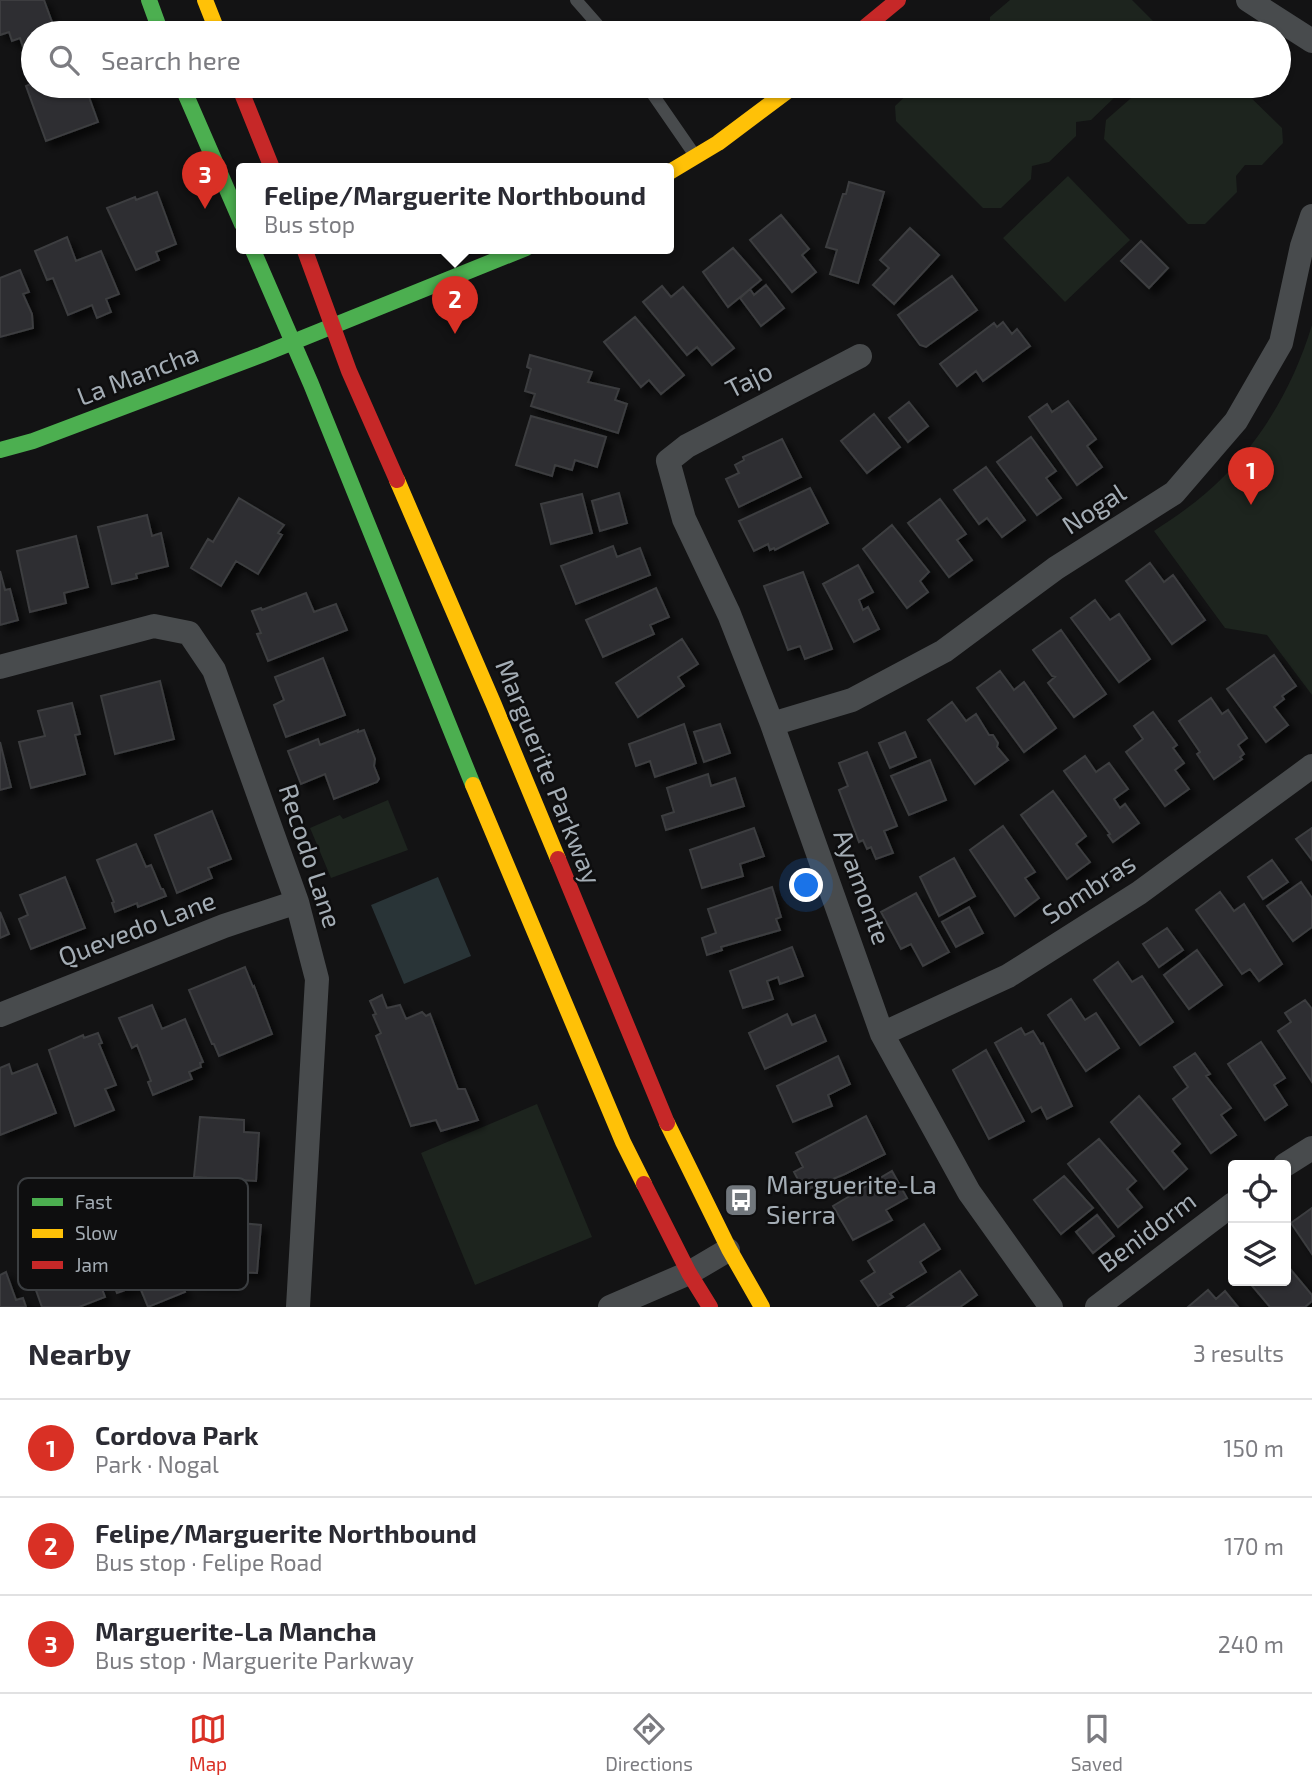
<!DOCTYPE html>
<html lang="en">
<head>
<meta charset="utf-8">
<style>
  :root { --surface:#fff; --page:#f7f7f7; --text:#2b2b33; --muted:#7c7c81; --line:#e1e1e2; --accent:#d93025 }
  body { margin:0; font-family:"Exo 2",sans-serif; background:var(--page); color:var(--text) }
  .controls { position:absolute; right:21px; bottom:21px; display:grid; overflow:hidden; border-radius:7px; box-shadow:0 2px 5px #0004 }
  .controls button { width:63px; height:63px; display:grid; place-items:center; padding:0; border:0; border-bottom:2px solid var(--line); background:var(--surface); color:var(--text); font:35px sans-serif }
  .you { position:absolute; left:807px; top:886px; width:24px; height:24px; margin:-18px; border:5px solid #fff; border-radius:50%; background:#1a73e8; box-shadow:0 0 0 10px #1a73e833 }
  .badge { display:grid; place-items:center; width:46px; height:46px; border-radius:50%; background:var(--accent); color:#fff; font-size:23px; font-weight:700 }
  .pin { position:absolute; translate:-50% -58px; filter:drop-shadow(0 2px 4px #0008) }
  .pin::after { content:''; position:absolute; top:37px; width:24px; height:21px; background:inherit; clip-path:polygon(0 0,100% 0,50% 100%) }
  .popup { position:absolute; left:236px; top:163px; width:438px; height:91px; box-sizing:border-box; display:grid; place-content:center; border-radius:7px; background:var(--surface); filter:drop-shadow(0 2px 5px #0005); font-size:23px; white-space:nowrap; color:var(--muted) }
  .popup b { font-size:26px; color:var(--text) }
  .popup::after { content:''; position:absolute; left:50%; top:100%; margin-left:-14px; border:14px solid transparent; border-top-color:var(--surface) }
  .list { margin:0; padding:0; list-style:none }
  h2 { display:flex; justify-content:space-between; align-items:center; height:91px; margin:0; padding:0 28px; font-size:30px }
  h2 small { font-size:23px; font-weight:400; color:var(--muted) }
  .list li { display:grid; grid-template-columns:46px 1fr auto; gap:21px; align-items:center; box-sizing:border-box; height:98px; padding:0 28px; border-top:2px solid var(--line) }
  .list b { display:block; font-size:26px; white-space:nowrap }
  .list p { margin:0; font-size:23px; white-space:nowrap; color:var(--muted) }
  .list em { font-size:23px; font-style:normal; color:var(--muted) }
  .icon { flex:none; width:38px; height:38px; fill:none; stroke:currentColor; stroke-width:2; stroke-linecap:round; stroke-linejoin:round }
  .map { position:relative; flex:none; width:1312px; height:1307px; overflow:hidden }
  .search { position:absolute; background:var(--surface); box-shadow:0 2px 5px #0004; left:21px; right:21px; top:21px; height:77px; display:flex; align-items:center; gap:18px; box-sizing:border-box; padding:0 24px; border-radius:38px; color:var(--muted); font-size:26px }
  .sheet { height:385px; background:var(--surface) }
  nav { display:flex; justify-content:space-around; align-items:center; box-sizing:border-box; height:98px; border-top:2px solid var(--line); background:var(--surface); font-size:19px; color:var(--muted) }
  nav a { display:grid; justify-items:center; gap:4px }
  nav .on { color:var(--accent) }
  .map>svg:first-child { display:block }
  .green { fill:#1d241e }
  .water { fill:#293437 }
  .building { fill:#2e2e30; stroke:#3c3e40; stroke-width:2; filter:url(#shadow) }
  .lines { fill:none; stroke-linecap:round; stroke-linejoin:round }
  .lane { stroke:#484b4d; stroke-width:12 }
  .street { stroke:#484b4d; stroke-width:24 }
  .fast { stroke:#4caf50; stroke-width:16 }
  .slow { stroke:#ffc107; stroke-width:16 }
  .jam { stroke:#c62828; stroke-width:16 }
  .labels { text-anchor:middle; stroke-width:5; stroke-linejoin:round; paint-order:stroke }
  .street-label { font-size:26px; fill:#a4adb5; stroke:#0e0e0f }
  .poi-label { font-size:26px; fill:#a4adb5; stroke:#0e0e0f; text-anchor:start }
  .key { fill:#0e0e0f; stroke:#3b3e41; stroke-width:2 }
  .key-label { font-size:19px; fill:#a4adb5 }
</style>
</head>
<body>
<div class="map">
<svg width="1312" height="1307" viewBox="0 0 1312 1307">
  <defs>
    <filter id="shadow"><feDropShadow dx="6" dy="6" stdDeviation="3.5" flood-color="#0009"/></filter>
  </defs>
  <rect width="100%" height="100%" fill="#131314"/>
  <path class="green" d="M1010 0H1132L1165 33H990V17Z
    M916 86H1119L1117 95 1091 120 1076 122V136L1049 162 1032 166 1031 179 1001 208H983L896 121 895 106Z
    M1159 86H1239L1282 128 1283 143 1262 165H1245L1236 176 1237 192 1205 224H1188L1104 139 1106 120 1138 92 1151 93Z
    M1068 176 1130 240 1065 302 1003 238Z
    M1312 325V695L1267 635 1225 628 1154 531C1172 519 1190 507 1206 493 1257 450 1293 388 1312 325Z
    M388 800 408 850 331 878 310 828 340 815 343 819Z
    M537 1104 592 1237 475 1285 421 1153Z"/>
  <path class="water" d="M438 877 471 956 404 984 371 905Z"/>
  <path class="building" d="M0 0H44L56 33H33V54L26 56 20 38 12 41 9 32 0 35Z
    M33 83V86H85L98 122 46 141 26 86Z
    M849 182 884 192 858 283 830 274 837 250 826 247 843 194H846Z
    M157 192 176 244 156 252 159 260 136 270 107 208 135 197 136 200Z
    M781 215 809 249 802 255 816 272 792 292 750 240Z
    M910 228 939 255 894 304 873 285 889 268 880 260Z
    M67 237 76 261 101 251 119 294 106 299 111 312 97 318 92 305 68 315 53 278 47 280 35 251Z
    M1141 241 1168 268 1149 288 1121 261Z
    M733 248 761 280 728 307 703 272Z
    M20 270 29 292 23 294 32 314 33 328 0 337V278Z
    M952 276 977 310 926 347 920 345 898 315Z
    M766 285 784 308 761 326 740 298 750 289 754 295Z
    M662 286 671 297 683 287 734 348 712 365 697 347 687 355 643 302Z
    M635 317 684 375 661 394 649 380 641 387 604 342Z
    M1003 322 1012 334 1017 329 1030 346 983 381 976 371 957 386 940 364 994 323 997 327Z
    M530 355 592 372 588 382 619 389 615 400 627 404 618 433 531 406 535 394 525 391 531 369 527 367Z
    M1068 401 1096 439 1087 446 1102 467 1077 485 1029 417 1047 404 1052 412Z
    M909 402 928 426 908 442 889 418Z
    M874 414 900 447 867 473 841 441Z
    M531 416 606 437 597 467 575 460 572 470 555 465 552 476 516 465Z
    M1031 437 1056 471 1046 478 1061 498 1037 515 997 462Z
    M782 439 801 477 739 507 726 479 739 473 735 465 744 460 743 457Z
    M986 467 1025 520 1002 537 987 518 979 524 954 490Z
    M810 488 828 523 775 550 774 548 770 550 768 544 754 551 739 521Z
    M619 493 627 523 600 531 592 501Z
    M582 494 592 533 551 544 541 504Z
    M239 498 284 525 278 533 282 535 258 574 236 561 221 586 191 568 208 539 213 542Z
    M940 499 966 534 957 540 972 560 949 577 908 523Z
    M147 515 152 536 161 533 168 566 136 574 137 578 112 584 98 527Z
    M892 525 929 572 920 581 928 592 907 608 863 549Z
    M76 536 88 587 64 593 66 603 30 612 17 551Z
    M613 546 617 557 640 548 650 575 576 604 561 566Z
    M1150 563 1164 582 1173 575 1205 620 1172 644 1126 581Z
    M858 565 873 592 859 600 863 610 868 607 879 629 854 642 823 584Z
    M0 571 5 590 10 589 18 620 0 625Z
    M803 572 832 649 805 659 800 646 788 650 764 586Z
    M656 588 669 617 650 625 654 634 603 657 586 620Z
    M306 593 314 612 336 604 347 630 268 661 257 634 261 633 252 611 261 608 262 610Z
    M1095 600 1110 620 1119 614 1150 659 1119 682 1071 618Z
    M1061 630 1106 694 1074 717 1048 683 1055 677 1052 676 1033 650Z
    M682 639 698 664 678 677 684 686 638 717 616 683Z
    M1274 655 1296 686 1282 696 1284 699 1274 707 1288 725 1266 742 1227 689Z
    M323 658 345 715 286 737 274 705 284 700 275 677Z
    M1000 671 1014 690 1024 682 1056 728 1024 752 977 688Z
    M160 681 174 739 115 754 101 696Z
    M1211 698 1222 714 1228 710 1247 738 1238 745 1244 754 1240 757 1242 759 1214 779 1197 754 1200 752 1179 721Z
    M952 702 966 721 976 714 989 735H993L998 743 997 747 1008 760 975 784 928 720Z
    M72 703 80 734 75 735 85 774 31 788 19 742 45 736 38 711Z
    M1153 712 1177 745 1173 748 1184 763 1175 770 1189 789 1165 806 1126 752 1143 739 1134 726Z
    M684 724 696 763 655 777 650 761 636 766 629 744Z
    M720 724 730 753 704 762 694 732Z
    M358 730V732L364 730 375 759 374 766 379 779 377 782 334 799 325 774 301 784 288 751 318 739 320 745Z
    M905 732 916 757 890 768 879 743Z
    M0 742 11 787 0 790Z
    M867 752 897 826 884 831 893 853 876 859 871 847 867 849 863 840 859 842 839 790 848 786 839 763Z
    M1085 756 1096 772 1109 763 1128 789 1114 799 1120 808 1125 804 1139 823 1113 842 1108 835 1110 834 1064 771Z
    M930 760 946 800 909 815 891 776Z
    M708 774 711 786 735 778 744 806 666 830 662 816 674 812 667 788Z
    M1053 791 1086 836 1076 844 1090 862 1067 879 1021 815Z
    M212 811 231 859 208 868 212 878 177 893 155 835Z
    M1003 826 1035 872 1025 878 1039 898 1015 916 970 850Z
    M754 828 764 856 740 864 743 876 702 888 690 850Z
    M1312 828V860L1296 839Z
    M136 844 146 867 151 865 161 889H163L166 896 138 907 137 903 115 912 112 903 114 902 97 860Z
    M954 858 975 896 939 916 920 877Z
    M1272 860 1288 882 1263 899 1248 877Z
    M65 877 85 928 31 949 19 919 28 915 20 895Z
    M1301 882 1312 898V927L1293 941 1267 906Z
    M772 887 781 917 776 919 780 930 721 947 722 950 707 955 702 938 716 933 708 909Z
    M1220 892 1234 911 1244 904 1282 964 1259 981 1250 969 1242 974 1196 910Z
    M916 893 949 952 923 966 911 944 901 949 881 912Z
    M969 907 983 933 956 947 942 922Z
    M0 912 9 934 0 938Z
    M1167 928 1183 950 1159 967 1143 944Z
    M792 947 803 976 780 984 778 977 767 981 773 999 743 1008 730 971Z
    M1197 950 1222 985 1189 1009 1164 975Z
    M1118 962 1132 982 1142 976 1173 1022 1140 1045 1094 980Z
    M245 967 253 987 254 986 272 1034 219 1056 214 1044H212L189 990Z
    M382 995 387 1008 400 1005 406 1019 422 1012 426 1016 430 1014 458 1089H465L478 1120 441 1131 436 1120 411 1126 376 1036 381 1033 373 1015 376 1014 370 1001Z
    M1071 999 1085 1020 1096 1013 1119 1048 1086 1071 1048 1015Z
    M1305 1000 1312 1009V1082L1278 1031 1291 1022 1285 1013Z
    M152 1005 162 1029 185 1019 203 1062 200 1063 201 1067 189 1072 192 1079 153 1095 148 1082 151 1081 137 1045 132 1048 119 1018Z
    M787 1014 792 1025 815 1015 826 1041 765 1069 749 1033Z
    M1021 1028 1025 1035 1033 1031 1041 1044 1043 1043 1072 1106 1047 1119 1041 1107 1032 1112 995 1043Z
    M98 1033 102 1043 99 1044 116 1085 105 1089 114 1110 75 1126 49 1050 83 1035 84 1038Z
    M1261 1042 1285 1078 1274 1085 1287 1105 1265 1120 1228 1064Z
    M986 1050 1024 1121 989 1139 953 1070Z
    M1195 1053 1210 1074 1206 1076 1231 1108 1221 1115 1236 1135 1211 1153 1173 1099 1188 1087 1174 1067Z
    M838 1056 850 1084 828 1095 832 1106 793 1122 777 1086Z
    M9 1064 12 1074 37 1064 56 1113 0 1135V1068Z
    M1139 1096 1180 1144 1172 1151 1187 1169 1164 1189 1111 1122Z
    M866 1116 885 1154 845 1174 804 1191 794 1172 803 1167 796 1153Z
    M200 1117 244 1120V1132L259 1133 256 1181 194 1177Z
    M1099 1139 1136 1181 1127 1189 1142 1207 1118 1227 1068 1164Z
    M892 1171 907 1198 886 1210 892 1220 853 1240 833 1206Z
    M1064 1176 1093 1208 1061 1234 1034 1200Z
    M1312 1208V1254L1291 1223Z
    M1097 1215 1114 1236 1093 1253 1076 1232Z
    M159 1220 170 1250 167 1251 179 1285 182 1284 185 1292 148 1307 139 1285 117 1293 97 1242Z
    M209 1220 261 1225 257 1273 234 1272 233 1285 193 1282 198 1250 207 1251Z
    M924 1224 940 1249 920 1262 926 1272 890 1294 893 1297 878 1306 861 1281 875 1272 868 1261Z
    M86 1246 105 1297 79 1307H42L28 1268Z
    M1286 1264 1312 1295V1301L1305 1307H1270L1248 1281H1286Z
    M960 1271 977 1295 960 1307H907Z
    M6 1272 16 1300 23 1298 26 1307H0V1275Z
    M1208 1290 1216 1299 1225 1291 1238 1307H1188Z"/>
  <g class="lines">
    <path class="lane" d="M576 0 605 33
      M647 86 694 154"/>
    <path class="street" d="M1248 0 1312 41
      M860 356 687 446 668 461 684 519 729 614 772 724 882 1034 969 1192 1051 1307
      M0 667 154 626 189 633 214 670 297 902 317 979 298 1307
      M772 724 852 700 944 651 1056 568 1174 493 1236 421 1281 343 1302 246 1312 216
      M0 1015 224 926 297 902
      M882 1034 1008 976 1139 893 1312 766
      M1285 1165 1312 1148
      M610 1307 689 1273 728 1250
      M1097 1307 1233 1204"/>
    <path class="fast" d="M149 0 161 33
      M182 86 242 224
      M252 248 311 384 473 785
      M0 450 33 441 261 355 526 248"/>
    <path class="slow" d="M205 0 218 33
      M668 173 718 143 794 86
      M397 480 494 705 558 859
      M473 785 623 1142 644 1184
      M667 1123 729 1249 762 1307"/>
    <path class="jam" d="M858 33 898 0
      M239 86 272 168
      M304 248 349 371 397 480
      M558 859 667 1123
      M644 1184 689 1273 710 1307"/>
  </g>
  <defs>
    <g id="bus-square" transform="scale(1.75)"><rect x="-9" y="-9" width="18" height="18" rx="4" fill="#71777d" stroke="#0e0e0f"/><path d="M-5-6H5V4H4V6H2V4H-2V6H-4V4H-5ZM-3.5-4V0h7V-4ZM-3.5 1.2v1.5H-2V1.2ZM2 1.2v1.5H3.5V1.2Z" fill="#fff"/></g>
  </defs>
  <g fill-rule="evenodd">
    <use href="#bus-square" x="741" y="1200"/>
  </g>
  <g class="labels">
    <g class="street-label">
      <text transform="translate(138 375) rotate(-21)" y="9">La Mancha</text>
      <text transform="translate(749 380) rotate(-27)" y="9">Tajo</text>
      <text transform="translate(1094 509) rotate(-33)" y="9">Nogal</text>
      <text transform="translate(548 772) rotate(68)" y="9">Marguerite Parkway</text>
      <text transform="translate(310 856) rotate(72)" y="9">Recodo Lane</text>
      <text transform="translate(862 887) rotate(70)" y="9">Ayamonte</text>
      <text transform="translate(1089 889) rotate(-33)" y="9">Sombras</text>
      <text transform="translate(137 929) rotate(-21)" y="9">Quevedo Lane</text>
      <text transform="translate(1147 1232) rotate(-37)" y="9">Benidorm</text>
    </g>
    <g class="poi-label">
      <text x="766" y="1194">Marguerite-La<tspan x="766" dy="30">Sierra</tspan></text>
    </g>
  </g>
  <rect x="18" y="1178" width="230" height="112" rx="10" class="key"/>
  <rect x="32" y="1198" width="31" height="8" fill="#4caf50"/>
  <rect x="32" y="1229" width="31" height="9" fill="#ffc107"/>
  <rect x="32" y="1261" width="31" height="8" fill="#c62828"/>
  <g class="key-label">
    <text x="75" y="1209">Fast</text>
    <text x="75" y="1240">Slow</text>
    <text x="75" y="1272">Jam</text>
  </g>
</svg>
<div class="controls">
<button><svg class="icon" aria-label="locate" viewBox="0 0 24 24"><circle cx="12" cy="12" r="6"/><path d="M12 2v4M12 18v4M2 12h4M18 12h4"/></svg></button>
<button><svg class="icon" aria-label="layers" viewBox="0 0 24 24"><path d="M12 4l9 5-9 5-9-5zM3 14l9 5 9-5"/></svg></button>
</div>
<div class="you"></div>
<div class="pin badge" style="left:1251px;top:505px">1</div>
<div class="pin badge" style="left:455px;top:334px">2</div>
<div class="popup"><b>Felipe/Marguerite Northbound</b>Bus stop</div>
<div class="pin badge" style="left:205px;top:209px">3</div>
<div class="search"><svg class="icon" aria-label="search" viewBox="0 0 24 24"><circle cx="10" cy="10" r="6"/><path d="M15 15l6 6"/></svg>Search here</div>
</div>
<section class="sheet">
<h2>Nearby<small>3 results</small></h2>
<ul class="list">
<li><span class="badge">1</span><div><b>Cordova Park</b><p>Park · Nogal</p></div><em>150 m</em></li>
<li><span class="badge">2</span><div><b>Felipe/Marguerite Northbound</b><p>Bus stop · Felipe Road</p></div><em>170 m</em></li>
<li><span class="badge">3</span><div><b>Marguerite-La Mancha</b><p>Bus stop · Marguerite Parkway</p></div><em>240 m</em></li>
</ul>
</section>
<nav>
<a class="on"><svg class="icon" aria-label="map" viewBox="0 0 24 24"><path d="M3 6l6-2 6 2 6-2v14l-6 2-6-2-6 2zM9 4v14M15 6v14"/></svg>Map</a>
<a><svg class="icon" aria-label="directions" viewBox="0 0 24 24"><path d="M12 3l9 9-9 9-9-9zM9 14v-3h6M13 9l2 2-2 2"/></svg>Directions</a>
<a><svg class="icon" aria-label="saved" viewBox="0 0 24 24"><path d="M7 4h10v16l-5-4-5 4z"/></svg>Saved</a>
</nav>
</body>
</html>
